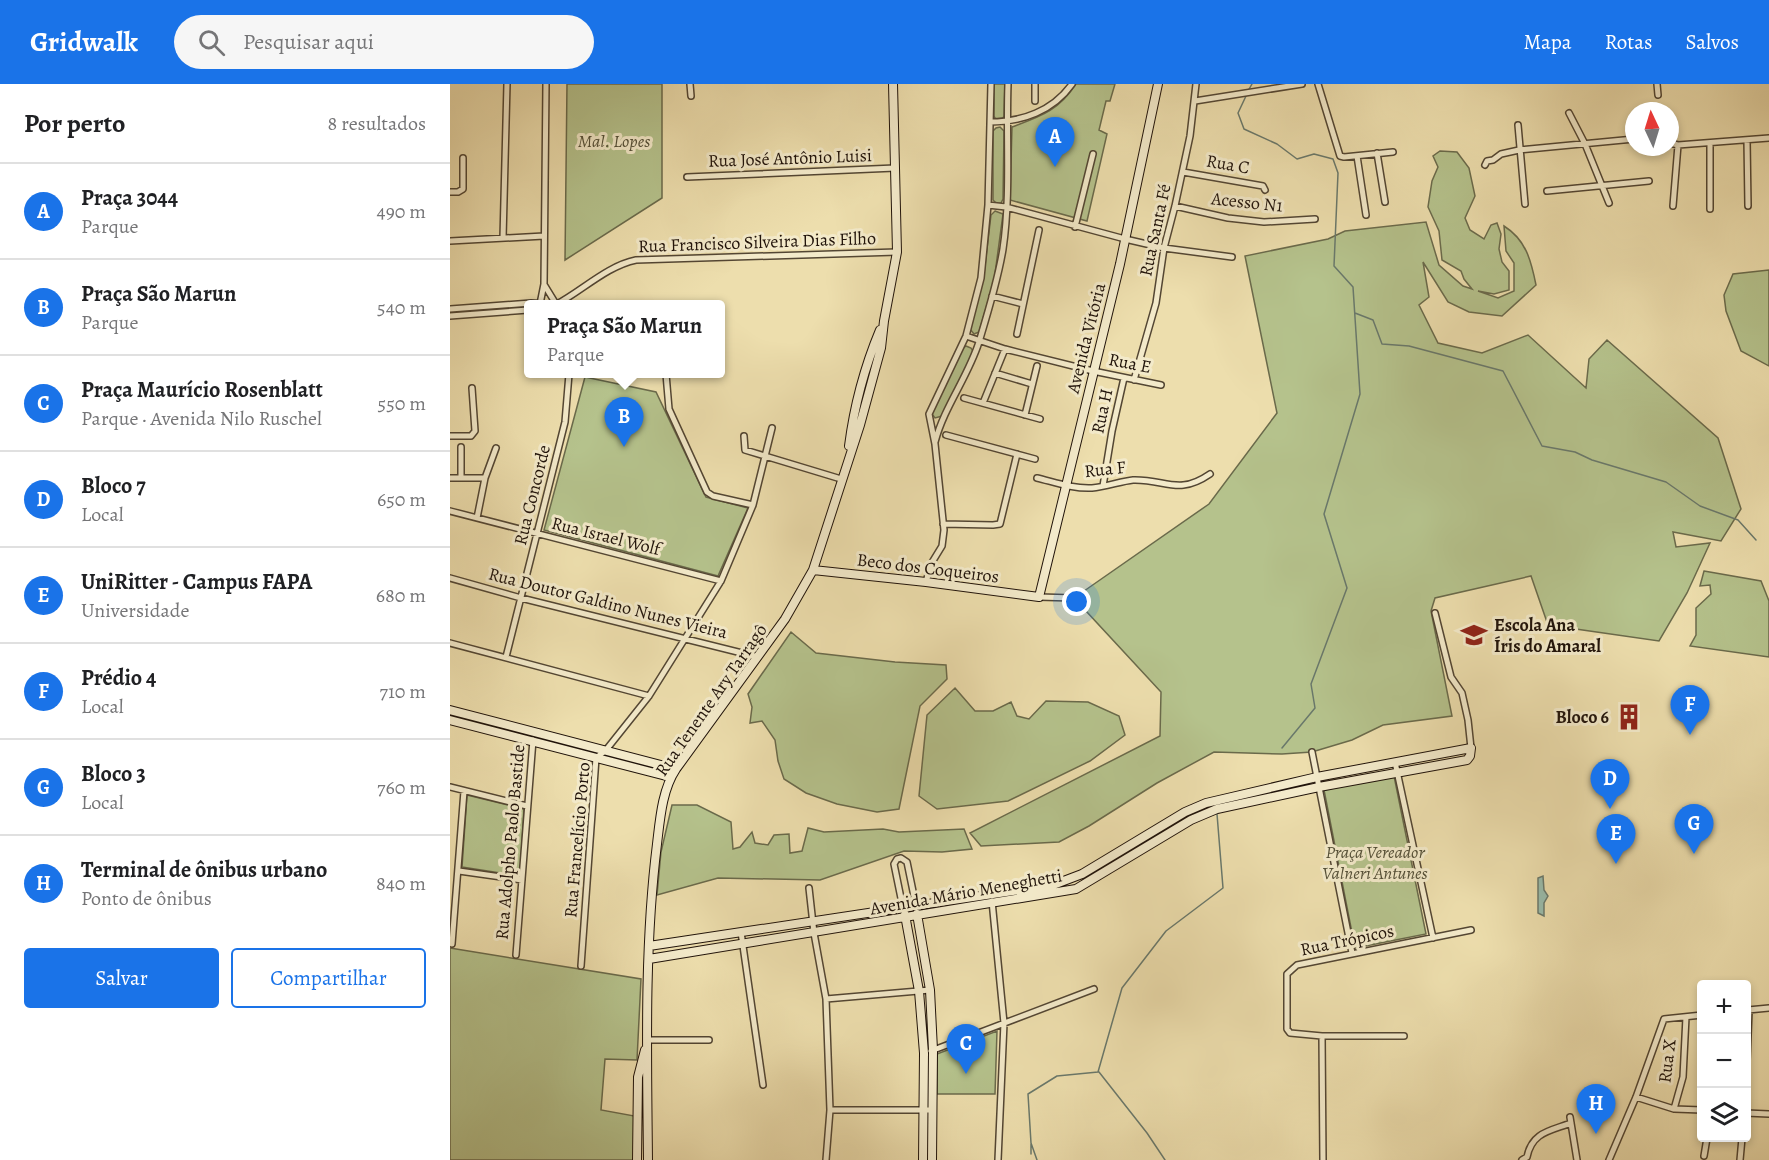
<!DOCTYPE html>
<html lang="pt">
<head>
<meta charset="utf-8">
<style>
  :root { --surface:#fff; --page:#f6f6f6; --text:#202124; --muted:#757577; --line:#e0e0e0; --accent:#1a73e8 }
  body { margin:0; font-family:Alegreya,serif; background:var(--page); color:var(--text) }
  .controls { position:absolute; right:18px; bottom:18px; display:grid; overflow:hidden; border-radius:6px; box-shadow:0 3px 9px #0003 }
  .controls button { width:54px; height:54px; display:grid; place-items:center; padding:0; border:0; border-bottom:2px solid var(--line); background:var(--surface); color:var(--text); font:30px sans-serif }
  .compass { position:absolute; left:1175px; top:18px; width:54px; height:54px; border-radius:50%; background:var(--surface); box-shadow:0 3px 9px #0003; rotate:356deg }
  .you { position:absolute; left:627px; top:518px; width:21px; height:21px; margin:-15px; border:4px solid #fff; border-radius:50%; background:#1a73e8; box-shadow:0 0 0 9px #1a73e833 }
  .badge { display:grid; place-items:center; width:39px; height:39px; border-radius:50%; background:var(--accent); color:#fff; font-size:20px; font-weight:700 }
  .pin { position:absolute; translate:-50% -50px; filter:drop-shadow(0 2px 3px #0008) }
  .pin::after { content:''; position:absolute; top:32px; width:21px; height:18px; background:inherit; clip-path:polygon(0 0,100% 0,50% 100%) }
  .popup { position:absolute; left:74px; top:216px; width:201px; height:78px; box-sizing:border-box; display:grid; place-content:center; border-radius:6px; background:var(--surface); filter:drop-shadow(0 2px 4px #0005); font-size:20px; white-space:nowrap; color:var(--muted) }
  .popup b { font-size:22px; color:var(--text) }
  .popup::after { content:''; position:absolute; left:50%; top:100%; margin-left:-12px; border:12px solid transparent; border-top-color:var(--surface) }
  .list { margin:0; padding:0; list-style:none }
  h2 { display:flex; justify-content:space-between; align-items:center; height:78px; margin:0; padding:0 24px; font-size:26px }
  h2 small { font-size:20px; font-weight:400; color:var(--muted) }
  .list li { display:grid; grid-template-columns:39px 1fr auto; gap:18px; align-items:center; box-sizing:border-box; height:96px; padding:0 24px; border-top:2px solid var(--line) }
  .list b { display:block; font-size:22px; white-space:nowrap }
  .list p { margin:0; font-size:20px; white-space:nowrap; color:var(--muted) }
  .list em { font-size:20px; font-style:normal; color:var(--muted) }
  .actions { display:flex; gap:12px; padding:18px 24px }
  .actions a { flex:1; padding:14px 0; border:2px solid var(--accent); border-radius:6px; text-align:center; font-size:21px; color:var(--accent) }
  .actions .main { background:var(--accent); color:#fff }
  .icon { flex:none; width:33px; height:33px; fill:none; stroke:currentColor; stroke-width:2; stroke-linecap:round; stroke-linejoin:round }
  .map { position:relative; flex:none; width:1319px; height:1076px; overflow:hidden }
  header { display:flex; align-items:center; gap:36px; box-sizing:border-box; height:84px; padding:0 30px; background:var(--accent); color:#fff }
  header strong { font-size:28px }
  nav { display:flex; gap:33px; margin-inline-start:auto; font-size:21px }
  .search { width:420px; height:54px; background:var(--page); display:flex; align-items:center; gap:15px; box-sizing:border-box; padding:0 21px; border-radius:33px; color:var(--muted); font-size:22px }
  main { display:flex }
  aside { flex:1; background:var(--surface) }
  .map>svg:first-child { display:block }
  .green { fill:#b5c28c; stroke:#6a6a4b; stroke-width:1.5 }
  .water { fill:#99bcac; stroke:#69786b; stroke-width:1.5 }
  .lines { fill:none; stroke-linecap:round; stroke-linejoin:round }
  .stream { stroke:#69786b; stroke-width:1.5 }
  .street-casing { stroke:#534633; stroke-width:8 }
  .secondary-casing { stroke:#20130a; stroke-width:10 }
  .street { stroke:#f3eaca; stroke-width:5 }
  .secondary { stroke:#f3eaca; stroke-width:8 }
  .labels { text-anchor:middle; stroke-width:6; stroke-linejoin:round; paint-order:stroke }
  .park-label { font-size:18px; font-style:italic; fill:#545038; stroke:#f3eaca }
  .street-label { font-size:18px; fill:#20130a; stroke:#f3eaca }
  .poi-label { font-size:18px; font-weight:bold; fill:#20130a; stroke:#f3eaca; text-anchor:start }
</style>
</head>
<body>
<header>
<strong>Gridwalk</strong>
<div class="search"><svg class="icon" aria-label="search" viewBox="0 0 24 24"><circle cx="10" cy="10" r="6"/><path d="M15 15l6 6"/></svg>Pesquisar aqui</div>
<nav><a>Mapa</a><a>Rotas</a><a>Salvos</a></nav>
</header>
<main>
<aside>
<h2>Por perto<small>8 resultados</small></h2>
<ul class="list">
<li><span class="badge">A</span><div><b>Praça 3044</b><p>Parque</p></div><em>490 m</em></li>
<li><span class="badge">B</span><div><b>Praça São Marun</b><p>Parque</p></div><em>540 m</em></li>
<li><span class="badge">C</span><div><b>Praça Maurício Rosenblatt</b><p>Parque · Avenida Nilo Ruschel</p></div><em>550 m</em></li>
<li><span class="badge">D</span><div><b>Bloco 7</b><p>Local</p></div><em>650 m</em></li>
<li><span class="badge">E</span><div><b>UniRitter - Campus FAPA</b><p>Universidade</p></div><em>680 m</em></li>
<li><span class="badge">F</span><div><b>Prédio 4</b><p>Local</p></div><em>710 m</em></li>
<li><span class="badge">G</span><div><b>Bloco 3</b><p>Local</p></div><em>760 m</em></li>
<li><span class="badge">H</span><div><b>Terminal de ônibus urbano</b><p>Ponto de ônibus</p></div><em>840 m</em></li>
</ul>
<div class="actions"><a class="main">Salvar</a><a>Compartilhar</a></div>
</aside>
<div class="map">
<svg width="1319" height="1076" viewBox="0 0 1319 1076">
  <rect width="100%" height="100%" fill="#eddead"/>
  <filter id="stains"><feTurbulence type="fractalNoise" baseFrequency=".00333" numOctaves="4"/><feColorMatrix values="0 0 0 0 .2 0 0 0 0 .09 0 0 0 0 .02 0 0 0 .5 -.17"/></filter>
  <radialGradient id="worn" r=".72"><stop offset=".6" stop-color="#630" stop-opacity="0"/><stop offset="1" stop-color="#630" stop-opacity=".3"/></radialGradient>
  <path class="green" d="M117 0H212V114L115 176Z
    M544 0H555L554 32 552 36H546L544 32Z
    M626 0H665L660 17H656L649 46 657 50 637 137 560 116 562 43C591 32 608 27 626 0Z
    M550 43 554 47 553 115 551 119 547 120 543 116V47L546 44Z
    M990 67 1007 68 1019 84 1025 112 1015 134 1020 146 1034 155 1041 141 1047 139 1051 150 1049 165 1052 178 1059 187V206L1044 210 1028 207 1048 214 1064 207V179L1056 167 1054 142C1076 156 1081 176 1086 201L1052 232 1019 228 998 218 973 178 979 213 969 221 988 259 1032 269 1078 251 1136 304 1139 275 1157 256 1268 354 1291 425 1271 457 1223 448 1226 463 1260 459 1237 509 1209 557 1098 541 1081 492 985 514 981 527 1002 632 933 641 902 656 862 668 832 670 764 668 707 699 639 742 609 758 531 762 520 749 710 652 711 608 624 514 759 420 827 329 795 172 878 155 895 147 976 138 989 181 1013 202 1022 205 1014 195 1011 187 992 176 989 147 978 123 982 97 988 83 983 72Z
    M545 127 553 130 544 197 529 248 524 250 520 245 534 190 541 131Z
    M1319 186V282L1291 267 1276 227 1274 211 1283 190Z
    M516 262 521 264 523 267 512 294 492 332 485 334 482 330 512 265Z
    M135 293 206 308 256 413 298 424 268 492 94 446Z
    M1254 487 1311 497 1319 517V573L1240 562 1246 551V524L1261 510 1260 501 1250 502Z
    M341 548 366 569 445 578 496 581 497 595 470 622 449 725 427 728 387 720 356 709 334 695 328 677 325 656 312 637 300 639 302 623 298 610Z
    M505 604 525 627H543L561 618 567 632 579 635 596 617 638 618 669 632 675 651 640 677 558 717 487 725 469 712 477 631Z
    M944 692 976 850 905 864 874 706Z
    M17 711 74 725 70 792 12 783Z
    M222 721H247L281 738 283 765 290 763 302 748 305 759 318 761 324 751 339 750 340 769 352 767 358 744 374 748 433 745 449 748 514 745 522 765 492 768 454 767 370 796 268 794 207 811 211 768Z
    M0 864 191 895 187 976 155 975 151 1026 190 1033 189 1076H0Z
    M547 947 545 1010H487V970Z"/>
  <path class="water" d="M1093 792 1094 806 1098 812 1094 819V832L1088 829V794Z"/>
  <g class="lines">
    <path class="stream" d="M798 7 802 0
      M796 12 788 29 794 45 827 60 847 75 864 70 883 75 888 89 884 182 903 203 910 310 874 430 897 504 861 600 865 624 832 664
      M905 229 923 236 932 260 959 262 1053 287 1092 362 1125 368 1142 376 1216 398 1250 422 1288 436 1306 456
      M648 988 672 904 716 847 773 804 767 730
      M649 988 697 1049 715 1076
      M581 1070V1060
      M587 1076 581 1059 578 1010 607 992 648 988"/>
    <g class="street-casing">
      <path id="street" d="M240 0 241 12
        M868 0 890 72 894 73 943 68
        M1207 0 1208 11
        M585 17V0
        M745 17 852 0
        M1119 29 1135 60 1159 119
        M540 38C572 38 603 27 622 0
        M1068 41 1075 120
        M1297 56 1298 122
        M1220 59 1228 61 1319 54
        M1260 59V125
        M927 69 935 118
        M907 72 916 131
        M1035 81 1037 77 1043 76 1051 70 1069 66 1184 55
        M733 88 813 102 815 106
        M237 93 445 84
        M1097 107 1199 97
        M0 108H8L13 105V74
        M538 121 556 123 675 155 714 164 782 173
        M725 122 778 134 814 138 865 135
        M1223 122 1228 61
        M625 143 643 70
        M53 154 57 0
        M0 157 94 152
        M95 202 106 220
        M542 212 573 220
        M90 220 94 200 96 0
        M107 220C133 206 157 182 186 176L447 168
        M0 225 81 219 96 220
        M0 232 78 226
        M567 250 589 146
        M516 252 555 265 643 287 711 301
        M545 289 582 300
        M216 290 219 325 257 408 263 412 303 421
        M684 296 706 219 714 164 725 122 740 52 746 0
        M514 314 590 335
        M533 319 555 265
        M575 331 587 282
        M496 351 585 375
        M0 352H21L25 347 22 304
        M294 352 295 366 391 395
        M485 358C494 323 518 293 529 258 538 228 548 196 553 165 561 111 556 54 558 0
        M11 363V394
        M0 394H35
        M587 394C604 398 623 405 642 404 655 403 672 397 683 396 716 395 728 412 760 390
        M653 402 662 347 674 294
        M0 427 271 497
        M27 434 35 394 46 364
        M493 440 543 441 550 440 567 370
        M0 494 71 514 308 573
        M476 498 481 480 492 462 494 446 485 360 479 330 516 252 531 194 538 121 541 0
        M589 513 624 514
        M985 529 1001 593 1012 609 1018 636 1021 664
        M0 559 199 612
        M56 573 115 338 119 290
        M862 668 902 869
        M945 678 983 854
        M0 703 77 722
        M9 787 72 796
        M359 804 364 849 376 915 380 1026 376 1076
        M542 817 554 939 548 1076
        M453 824 444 780 447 775 451 774 457 778 466 822
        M291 848 313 1001
        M2 860 14 707
        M66 871 83 656
        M131 882 146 674 156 666 199 612 271 497 303 421 322 344
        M376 915 480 906
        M1298 926 1319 924
        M872 952 873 1076
        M954 952H872L840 949 837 945V890L847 881 1021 846
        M197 956H259
        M481 967 644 905
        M1296 1001 1299 926
        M1186 1013 1224 1025 1252 1026
        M1224 1025 1233 993 1236 933
        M380 1026H483
        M1296 1029 1319 1030
        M1120 1033 1127 1076
        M1254 1072 1257 1054
        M1072 1076 1077 1073C1082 1048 1100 1047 1121 1039
        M1159 1076 1186 1013 1214 935 1252 931
        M1290 1076 1292 1054"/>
    </g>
    <g class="secondary-casing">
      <path id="secondary" d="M399 362C404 323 415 282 430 246
        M363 486 476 498 589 513 670 180 708 0
        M0 626 226 685
        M0 636 220 693
        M467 830 480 906 483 966 482 1076
        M455 831 469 907 474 969 473 1076
        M199 875 626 805 741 736 767 725 869 703 1017 676 1020 672 1021 664 867 693 756 719 735 728 632 790 603 801 199 862
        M187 1076 188 993 195 966
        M198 1076C197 971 194 864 207 760 210 735 212 706 226 685L335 535 363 486 410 341 431 264 434 237 447 168 443 0"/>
    </g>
    <use href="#street" class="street"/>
    <use href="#secondary" class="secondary"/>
  </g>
  <defs>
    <g id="school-bare" transform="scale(2.07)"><path d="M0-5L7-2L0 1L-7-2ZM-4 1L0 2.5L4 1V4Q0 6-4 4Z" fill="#8f2418" stroke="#f3eaca" stroke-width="2.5" paint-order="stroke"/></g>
    <g id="building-bare" transform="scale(2.07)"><path d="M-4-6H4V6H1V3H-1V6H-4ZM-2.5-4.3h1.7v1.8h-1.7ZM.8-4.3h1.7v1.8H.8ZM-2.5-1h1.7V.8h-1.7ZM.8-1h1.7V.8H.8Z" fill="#8f2418" stroke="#f3eaca" stroke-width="2.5" paint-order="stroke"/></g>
  </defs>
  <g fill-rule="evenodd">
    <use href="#school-bare" x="1024" y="551"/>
    <use href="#building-bare" x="1179" y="633"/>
  </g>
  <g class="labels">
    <g class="park-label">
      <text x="164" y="63">Mal. Lopes</text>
      <text x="925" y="774">Praça Vereador<tspan x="925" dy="21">Valneri Antunes</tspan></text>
    </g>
    <g class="street-label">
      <text transform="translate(340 74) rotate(-2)" y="6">Rua José Antônio Luisi</text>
      <text transform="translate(778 80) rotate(10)" y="6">Rua C</text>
      <text transform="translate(797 118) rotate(6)" y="6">Acesso N1</text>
      <text transform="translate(705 146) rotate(-78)" y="6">Rua Santa Fé</text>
      <text transform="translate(307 158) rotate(-2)" y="6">Rua Francisco Silveira Dias Filho</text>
      <text transform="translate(636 254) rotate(-76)" y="6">Avenida Vitória</text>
      <text transform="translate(680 279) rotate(11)" y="6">Rua E</text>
      <text transform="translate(652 327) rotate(-78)" y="6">Rua H</text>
      <text transform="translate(655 385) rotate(-6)" y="6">Rua F</text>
      <text transform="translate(82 411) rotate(-76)" y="6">Rua Concorde</text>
      <text transform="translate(156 452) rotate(14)" y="6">Rua Israel Wolf</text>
      <text transform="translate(478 484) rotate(7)" y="6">Beco dos Coqueiros</text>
      <text transform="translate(158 519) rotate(14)" y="6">Rua Doutor Galdino Nunes Vieira</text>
      <text transform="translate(261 616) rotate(-55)" y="6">Rua Tenente Ary Tarragô</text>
      <text transform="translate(127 756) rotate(-85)" y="6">Rua Francelício Porto</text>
      <text transform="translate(60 758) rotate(-85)" y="6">Rua Adolpho Paolo Bastide</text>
      <text transform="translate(516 808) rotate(-10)" y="6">Avenida Mário Meneghetti</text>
      <text transform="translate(897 856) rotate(-12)" y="6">Rua Trópicos</text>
      <text transform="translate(1217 977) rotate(-83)" y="6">Rua X</text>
    </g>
    <g class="poi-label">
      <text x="1044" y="547">Escola Ana<tspan x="1044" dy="21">Íris do Amaral</tspan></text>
      <text x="1159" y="639" text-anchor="end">Bloco 6</text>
    </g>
  </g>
  <rect width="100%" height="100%" filter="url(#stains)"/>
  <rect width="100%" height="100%" fill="url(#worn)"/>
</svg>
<div class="controls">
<button>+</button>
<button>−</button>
<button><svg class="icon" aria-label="layers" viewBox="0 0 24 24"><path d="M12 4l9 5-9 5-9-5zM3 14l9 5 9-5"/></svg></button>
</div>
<svg class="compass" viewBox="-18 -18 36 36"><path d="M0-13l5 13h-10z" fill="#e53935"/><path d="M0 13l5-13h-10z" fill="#757577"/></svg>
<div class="you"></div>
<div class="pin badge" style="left:605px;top:83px">A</div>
<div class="pin badge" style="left:174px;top:363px">B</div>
<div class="popup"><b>Praça São Marun</b>Parque</div>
<div class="pin badge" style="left:516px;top:990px">C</div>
<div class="pin badge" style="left:1160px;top:725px">D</div>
<div class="pin badge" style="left:1166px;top:780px">E</div>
<div class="pin badge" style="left:1240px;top:651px">F</div>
<div class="pin badge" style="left:1244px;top:770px">G</div>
<div class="pin badge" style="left:1146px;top:1050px">H</div>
</div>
</main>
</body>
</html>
